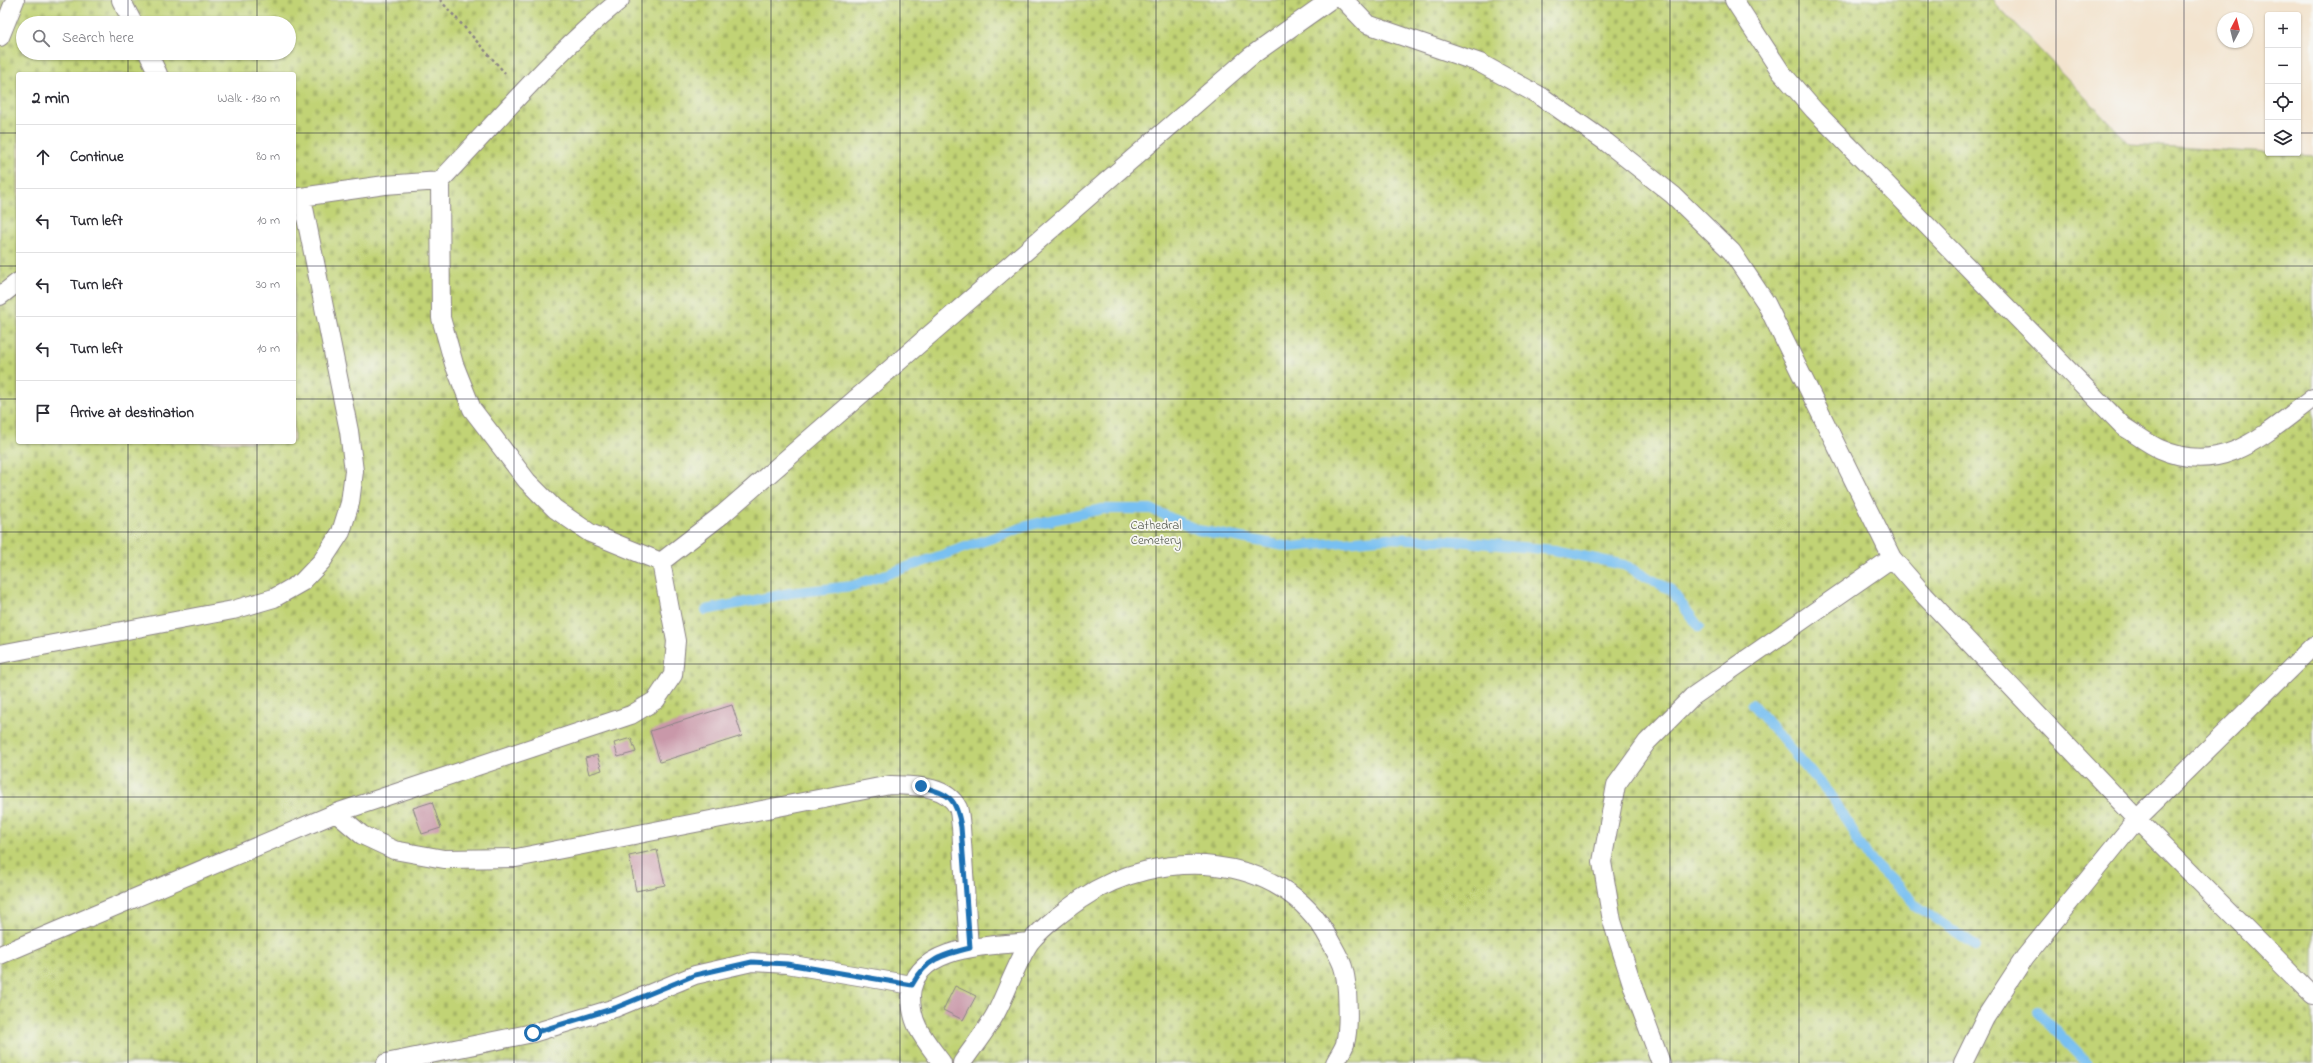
<!DOCTYPE html>
<html lang="en">
<head>
<meta charset="utf-8">
<style>
  :root { --surface:#fff; --page:#f7f7f7; --text:#2b2b33; --muted:#7c7c81; --line:#e1e1e2 }
  body { margin:0; font-family:"Indie Flower",sans-serif; background:var(--page); color:var(--text) }
  .controls { position:absolute; right:12px; top:12px; display:grid; overflow:hidden; border-radius:4px; box-shadow:0 1px 3px #0004 }
  .controls button { width:36px; height:36px; display:grid; place-items:center; padding:0; border:0; border-bottom:1px solid var(--line); background:var(--surface); color:var(--text); font:20px sans-serif }
  .compass { position:absolute; left:2217px; top:12px; width:36px; height:36px; border-radius:50%; background:var(--surface); box-shadow:0 1px 3px #0004; rotate:7deg }
  .stop { position:absolute; width:12px; height:12px; margin:-9px; border:3px solid #1f6fb2; border-radius:50%; background:#fff }
  .stop.end { background:#1f6fb2; border-color:#fff; box-shadow:0 1px 4px #0008 }
  .list { margin:0; padding:0; list-style:none }
  h2 { display:flex; justify-content:space-between; align-items:center; height:52px; margin:0; padding:0 16px; font-size:17px }
  h2 small { font-size:13px; font-weight:400; color:var(--muted) }
  .list li { display:grid; grid-template-columns:26px 1fr auto; gap:12px; align-items:center; box-sizing:border-box; height:64px; padding:0 16px; border-top:1px solid var(--line) }
  .list b { display:block; font-size:15px; white-space:nowrap }
  .list em { font-size:13px; font-style:normal; color:var(--muted) }
  .icon { flex:none; width:22px; height:22px; fill:none; stroke:currentColor; stroke-width:2; stroke-linecap:round; stroke-linejoin:round }
  .map { position:relative; flex:none; width:2313px; height:1063px; overflow:hidden }
  .search { position:absolute; background:var(--surface); box-shadow:0 1px 3px #0004; left:16px; top:16px; width:280px; height:44px; display:flex; align-items:center; gap:10px; box-sizing:border-box; padding:0 14px; border-radius:22px; color:var(--muted); font-size:15px }
  .panel { position:absolute; background:var(--surface); box-shadow:0 1px 3px #0004; left:16px; top:72px; width:280px; height:372px; border-radius:4px }
  .map>svg:first-child { display:block }
  .cemetery { fill:url(#cemetery-stones); stroke:#727a58; fill-rule:evenodd }
  .lines { fill:none; stroke-linecap:round; stroke-linejoin:round }
  .stream { stroke:#78c0f1; stroke-width:10 }
  .building { fill:#c998a9 }
  .lane-casing { stroke:#8a8385; stroke-width:20 }
  .path { stroke:#8a8385; stroke-width:2.5; stroke-dasharray:3 3; stroke-linecap:butt }
  .lane { stroke:#fff; stroke-width:18 }
  .route { stroke:#1f6fb2; stroke-width:5 }
  .grid { fill:none; stroke:#22223b; stroke-width:1; stroke-opacity:0.55 }
  .labels { text-anchor:middle; stroke-width:3.5; stroke-linejoin:round; paint-order:stroke }
  .park-label { font-size:13px; fill:#52574c; stroke:#f6f6f2 }
</style>
</head>
<body>
<div class="map">
<svg width="2313" height="1063" viewBox="0 0 2313 1063">
  <defs>
    <pattern id="cemetery-stones" width="16" height="16" patternUnits="userSpaceOnUse"><rect width="16" height="16" fill="#c1d375"/><path d="M2 7V4a2 2 0 0 1 4 0v3zM10 15v-3a2 2 0 0 1 4 0v3z" fill="#a6b566"/></pattern>
  </defs>
  <rect width="100%" height="100%" fill="#f6f6f2"/>
  <filter id="ink" filterUnits="userSpaceOnUse"><feTurbulence type="fractalNoise" baseFrequency=".025" numOctaves="2"/><feDisplacementMap in="SourceGraphic" scale="8" xChannelSelector="R" yChannelSelector="G"/><feConvolveMatrix kernelMatrix="1 2 1 2 8 2 1 2 1" color-interpolation-filters="sRGB"/></filter>
  <filter id="wash" filterUnits="userSpaceOnUse"><feTurbulence type="fractalNoise" baseFrequency=".012" numOctaves="4" result="noise"/><feDisplacementMap in="SourceGraphic" scale="16" xChannelSelector="R" yChannelSelector="G"/><feGaussianBlur stdDeviation="0.9" result="paint"/><feColorMatrix in="noise" values="0 0 0 0 0 0 0 0 0 0 0 0 0 0 0 0 0 1.4 0 .05"/><feComposite in="paint" operator="in"/></filter>
  <g filter="url(#wash)">
    <rect width="100%" height="100%" fill="#f3e4cf"/>
    <path class="cemetery" d="M0 0H1992L2130 144 2313 156V1063H0ZM23 23H289V53H23ZM18 74H294V442H18Z"/>
    <g class="lines">
      <path class="stream" d="M706 610 790 593 852 586 1030 525 1102 509H1151L1198 530 1290 547 1388 538 1458 541 1554 550 1624 565 1671 590 1699 627
        M1752 704 1833 798 1867 856 1917 906 1975 946
        M2038 1012 2087 1063"/>
    </g>
    <g id="blocks">
      <path class="building" d="M732 705 742 736 660 762 650 731Z
        M631 738 636 752 618 757 614 743Z
        M597 755 602 770 589 774 585 758Z
        M432 802 441 828 422 834 413 808Z
        M657 850 665 885 636 891 629 856Z
        M955 986 976 996 963 1020 943 1010Z"/>
    </g>
  </g>
  <g filter="url(#ink)">
    <use href="#blocks" fill-opacity="0" stroke="#8a8385" stroke-width="1"/>
    <g class="lines">
      <g class="lane-casing">
        <path id="lane" d="M121 0 133 23
          M1344 0 1367 24 1480 63 1542 97 1606 142 1673 195 1732 252 1766 303 1892 558 1925 596 2137 819 2313 996
          M1734 0 1781 72 1814 110 2124 427C2136 434 2148 444 2160 449 2223 477 2266 433 2313 398
          M0 37 15 0
          M148 53 158 74
          M440 181 441 318 454 364 472 409 527 481 555 509 590 533 661 562 723 514 1251 56 1330 0
          M294 198 385 185 440 181C499 119 553 54 620 0
          M0 296 18 282
          M0 654 233 610 274 598 302 582 322 561 341 532 350 503 354 471 349 431 302 198
          M336 813 362 835 394 850 444 859 516 858 890 785C912 786 946 784 958 808 960 813 960 821 961 827L969 948
          M0 955 336 813 631 715 656 700 673 675 676 641 661 562
          M386 1063 533 1033 615 1008 695 975 752 962 787 964 912 985
          M942 1063C934 1052 924 1040 918 1028 913 1018 911 1006 911 996 913 944 993 946 1030 942
          M962 1063C974 1045 989 1028 998 1009 1007 991 1020 955 1031 941 1045 925 1063 912 1081 899 1157 847 1282 850 1329 939 1341 961 1345 965 1347 991 1348 1008 1349 1027 1345 1044 1343 1050 1338 1057 1335 1063
          M1661 1063 1634 990 1612 921 1602 862 1616 785 1647 742 1692 697 1892 558
          M1963 1063 1985 1018 2025 957 2137 819 2313 646"/>
      </g>
      <path class="path" d="M440 0 505 73"/>
      <use href="#lane" class="lane"/>
    </g>
  </g>
  <g class="lines" filter="url(#ink)">
    <path class="route" d="M533 1033 615 1008 695 975 752 962 787 964 912 985C926 959 942 955 970 948L961 827C956 796 949 795 921 786"/>
  </g>
  <path class="grid" d="M128 0V23M257 0V23M386 0V1063M514 0V1063M642 0V1063M771 0V1063M900 0V1063M1028 0V1063M1156 0V1063M1285 0V1063M1414 0V1063M1542 0V1063M1670 0V1063M1799 0V1063M1928 0V1063M2056 0V1063M2184 0V1063M128 53V74M257 53V74M0 133H18M294 133H2268M2298 133H2313M0 266H18M294 266H2313M0 399H18M294 399H2313M128 442V1063M257 442V1063M0 532H2313M0 664H2313M0 797H2313M0 930H2313"/>
  <g class="labels">
    <g class="park-label">
      <text x="1156" y="529">Cathedral<tspan x="1156" dy="15">Cemetery</tspan></text>
    </g>
  </g>
</svg>
<div class="controls">
<button>+</button>
<button>−</button>
<button><svg class="icon" aria-label="locate" viewBox="0 0 24 24"><circle cx="12" cy="12" r="6"/><path d="M12 2v4M12 18v4M2 12h4M18 12h4"/></svg></button>
<button><svg class="icon" aria-label="layers" viewBox="0 0 24 24"><path d="M12 4l9 5-9 5-9-5zM3 14l9 5 9-5"/></svg></button>
</div>
<svg class="compass" viewBox="-18 -18 36 36"><path d="M0-13l5 13h-10z" fill="#e53935"/><path d="M0 13l5-13h-10z" fill="#7c7c81"/></svg>
<div class="stop" style="left:533px;top:1033px"></div>
<div class="stop end" style="left:921px;top:786px"></div>
<div class="search"><svg class="icon" aria-label="search" viewBox="0 0 24 24"><circle cx="10" cy="10" r="6"/><path d="M15 15l6 6"/></svg>Search here</div>
<section class="panel">
<h2>2 min<small>Walk · 130 m</small></h2>
<ul class="list">
<li><svg class="icon" aria-label="ahead" viewBox="0 0 24 24"><path d="M12 20V5M6 11l6-6 6 6"/></svg><div><b>Continue</b></div><em>80 m</em></li>
<li><svg class="icon" aria-label="left" viewBox="0 0 24 24"><path d="M17 20v-9H6M10 6l-5 5 5 5"/></svg><div><b>Turn left</b></div><em>10 m</em></li>
<li><svg class="icon" aria-label="left" viewBox="0 0 24 24"><path d="M17 20v-9H6M10 6l-5 5 5 5"/></svg><div><b>Turn left</b></div><em>30 m</em></li>
<li><svg class="icon" aria-label="left" viewBox="0 0 24 24"><path d="M17 20v-9H6M10 6l-5 5 5 5"/></svg><div><b>Turn left</b></div><em>10 m</em></li>
<li><svg class="icon" aria-label="arrive" viewBox="0 0 24 24"><path d="M6 21V4h12l-3 4 3 4H6"/></svg><div><b>Arrive at destination</b></div></li>
</ul>
</section>
</div>
</body>
</html>
